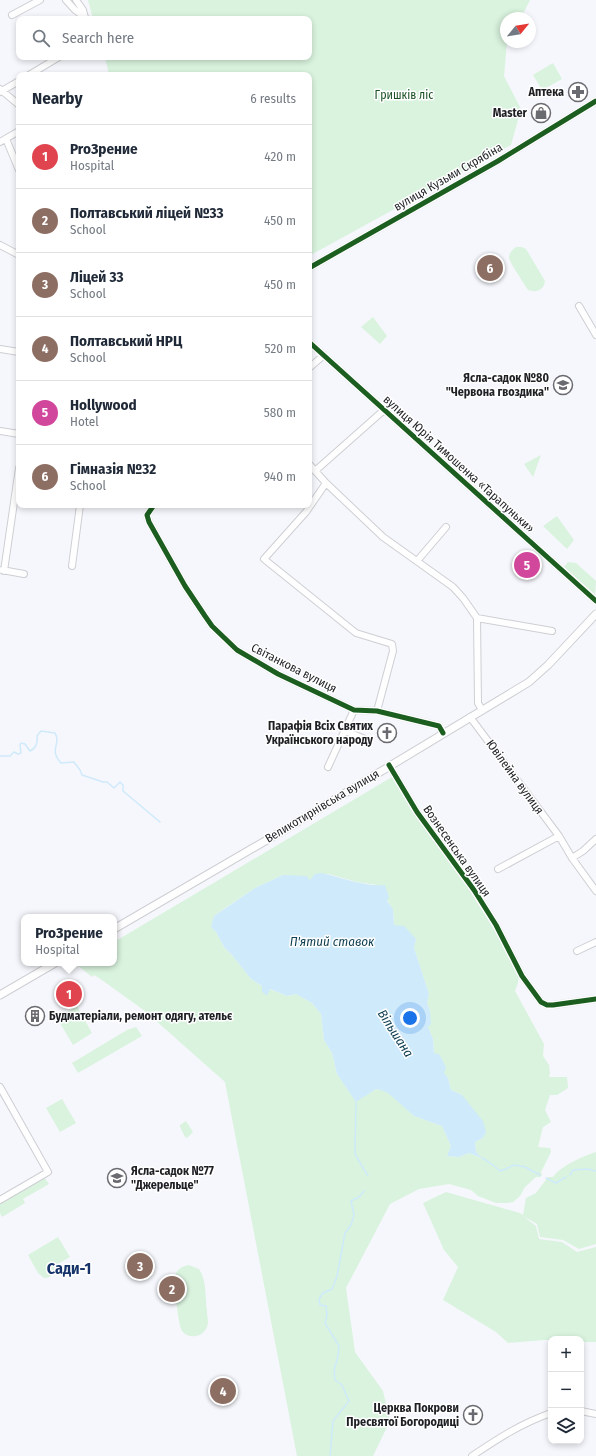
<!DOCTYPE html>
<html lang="en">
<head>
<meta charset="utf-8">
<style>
  :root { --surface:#fff; --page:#f6f6f7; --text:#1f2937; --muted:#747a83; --line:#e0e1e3; --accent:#111827 }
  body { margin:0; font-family:"Fira Sans Condensed",sans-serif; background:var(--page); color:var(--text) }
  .controls { position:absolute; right:12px; bottom:12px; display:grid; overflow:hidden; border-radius:8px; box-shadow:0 2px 6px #0003 }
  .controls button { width:36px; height:36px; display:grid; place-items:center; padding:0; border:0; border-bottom:1px solid var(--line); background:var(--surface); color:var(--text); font:20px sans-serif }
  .compass { position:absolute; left:500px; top:12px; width:36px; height:36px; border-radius:50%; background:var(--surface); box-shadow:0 2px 6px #0003; rotate:60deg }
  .you { position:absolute; left:410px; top:1018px; width:14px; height:14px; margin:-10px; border:3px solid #fff; border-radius:50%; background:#1a73e8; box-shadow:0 0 0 6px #1a73e833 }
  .badge { display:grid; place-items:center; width:26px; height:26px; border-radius:50%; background:var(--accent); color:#fff; font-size:13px; font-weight:700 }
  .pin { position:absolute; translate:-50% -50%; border:2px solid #fff; box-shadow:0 1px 4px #0006 }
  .popup { position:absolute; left:21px; top:914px; width:96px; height:52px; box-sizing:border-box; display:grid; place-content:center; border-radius:8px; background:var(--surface); filter:drop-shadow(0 1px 3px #0005); font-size:13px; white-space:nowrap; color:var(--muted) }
  .popup b { font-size:15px; color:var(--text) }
  .popup::after { content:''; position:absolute; left:50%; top:100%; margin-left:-8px; border:8px solid transparent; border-top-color:var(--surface) }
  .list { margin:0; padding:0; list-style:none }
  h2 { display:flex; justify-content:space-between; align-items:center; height:52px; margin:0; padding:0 16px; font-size:17px }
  h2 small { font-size:13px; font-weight:400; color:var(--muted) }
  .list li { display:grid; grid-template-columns:26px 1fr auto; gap:12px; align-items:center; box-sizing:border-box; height:64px; padding:0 16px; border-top:1px solid var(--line) }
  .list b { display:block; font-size:15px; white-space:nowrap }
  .list p { margin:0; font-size:13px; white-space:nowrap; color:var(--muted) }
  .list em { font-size:13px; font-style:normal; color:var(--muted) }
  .icon { flex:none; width:22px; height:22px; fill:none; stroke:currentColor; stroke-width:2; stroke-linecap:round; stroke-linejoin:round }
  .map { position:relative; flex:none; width:596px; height:1456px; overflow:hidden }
  .search { position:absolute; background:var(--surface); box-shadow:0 2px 6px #0003; left:16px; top:16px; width:296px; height:44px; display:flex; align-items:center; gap:10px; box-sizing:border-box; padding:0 14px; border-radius:8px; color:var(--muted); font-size:15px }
  .panel { position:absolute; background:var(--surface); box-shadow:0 2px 6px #0003; left:16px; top:72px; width:296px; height:436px; border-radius:8px }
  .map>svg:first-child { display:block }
  .green { fill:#d9f3de; fill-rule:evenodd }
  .water { fill:#cfeafa }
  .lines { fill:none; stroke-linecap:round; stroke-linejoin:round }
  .stream { stroke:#cfeafa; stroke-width:1.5 }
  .minor-casing { stroke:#cecfd3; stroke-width:8 }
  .major-casing { stroke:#cecfd3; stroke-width:9 }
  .minor { stroke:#fefeff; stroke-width:6 }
  .major { stroke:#fefeff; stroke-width:7 }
  .cycleway-casing { stroke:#fff; stroke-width:8 }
  .cycleway { stroke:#1b5e20; stroke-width:5 }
  .labels { text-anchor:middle; stroke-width:3; stroke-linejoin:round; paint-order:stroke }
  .poi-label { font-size:12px; font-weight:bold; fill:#1e2024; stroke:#fff; text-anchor:end }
  .park-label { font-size:12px; fill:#1c5226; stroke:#fff }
  .street-label { font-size:12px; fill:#1e2024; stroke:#fff }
  .water-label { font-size:13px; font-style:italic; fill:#0e3e52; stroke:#fff }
  .district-label { font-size:16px; font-weight:bold; fill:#163469; stroke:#fff }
</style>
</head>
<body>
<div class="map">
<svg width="596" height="1456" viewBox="0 0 596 1456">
  <rect width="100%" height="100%" fill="#f6f7fc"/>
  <path class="green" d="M88 0H530L521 18H506V42H507L504 76 521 109 511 145 309 256V75H109L105 57H309V19H93Z
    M553 63 562 79 542 90 533 75Z
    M516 247H522L526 249 545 281C544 290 537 293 528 290 524 283 511 265 509 258 509 253 512 250 516 247Z
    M373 317 387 336 380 344 361 327Z
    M541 455 533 477 524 464Z
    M557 516 574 540 567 549 543 526Z
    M568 562 576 563 596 581 595 596 564 567Z
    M392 777 394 778 415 814 464 879 501 938 519 972 518 983 515 991 544 1044 543 1056 549 1065 550 1073 549 1077H567L568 1088 557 1095H550L545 1110 551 1122 543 1127 538 1147 550 1148 551 1152 541 1172 542 1175 540 1177H536L525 1187 520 1196 513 1202 508 1203H496L478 1196 471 1190 449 1184 419 1189 390 1204 346 1288 355 1352 383 1391 390 1421 373 1456H297L225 1082 145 1011 99 978 94 975 92 977 76 964 114 963V942ZM328 874 357 882 377 885 393 909 394 925 416 939 414 948 429 994 427 1003 430 1011 428 1027 433 1039 434 1053 444 1074 448 1078 451 1090 462 1095 483 1138 475 1142 476 1152 481 1158 469 1153 459 1157 447 1156 451 1146 442 1126 414 1116 388 1092 381 1090 376 1089 356 1101 337 1074 332 1053 324 1040 321 1014 312 1003 296 994 287 996 269 989 262 992V986L251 979 232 955 224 947 216 932 211 927 214 916 228 906 255 888 283 875 293 876 310 880Z
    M77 1006 92 1033 73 1045 57 1018Z
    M136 1027 142 1036 78 1073 72 1063 127 1030Z
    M62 1099 76 1123 60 1132 46 1108Z
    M186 1121 193 1132 187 1138 185 1137 180 1127V1125Z
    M596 1152V1244L579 1249 563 1240 540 1237 537 1224 523 1216 536 1226 539 1239 562 1242 577 1252 596 1247V1342H581V1339H551V1340H544L508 1343 496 1332 443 1300 458 1267 444 1250 423 1203 446 1192 520 1213 523 1215 526 1198 536 1193 548 1177H553C560 1166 584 1156 596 1152Z
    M44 1177 49 1184 23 1199 25 1203 2 1217 0 1213V1202Z
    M58 1237 70 1257 54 1266C55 1273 52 1278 44 1278L38 1273 28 1255Z
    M189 1265 199 1269C207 1280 205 1299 207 1311 207 1316 209 1322 207 1327 203 1337 189 1340 182 1331 178 1324 173 1280 176 1273 179 1268 183 1266 189 1265Z"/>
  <path class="water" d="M321 873C341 877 364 887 385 885L389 897 387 901 393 909 394 925 404 926 416 939 414 948 429 994 427 1003 430 1011 431 1024 428 1027 433 1039 434 1053 439 1054C442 1058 443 1063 446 1067L444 1073 448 1078 451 1090 462 1095 483 1121 486 1132 483 1138 475 1142 476 1152 482 1158 469 1153 459 1157 447 1156 451 1146 442 1126 414 1116 388 1093 381 1090 376 1089 356 1102 337 1074 332 1053 324 1040 321 1014 312 1003 296 994 287 996 270 989 268 994 266 995 262 992V986L251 979 232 955 224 947 216 932 211 927 214 916 255 888 283 875 306 876 310 880 315 874Z"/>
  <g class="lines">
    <path class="stream" d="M0 756H10L14 752 18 754 21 753 20 745 21 743 25 744 30 751C36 748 38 743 37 736L41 731 55 733C62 744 48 749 61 763L74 762 80 770 82 775 103 782H107L114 788 120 782 123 785V791L160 822
      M356 1102 355 1154 368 1176
      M482 1158C489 1161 494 1167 501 1171L514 1165 525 1167 540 1175
      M570 1175 573 1170 588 1169 596 1171
      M546 1178 556 1183 566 1177
      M330 1456 333 1421 349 1401 342 1385 335 1380 334 1370 338 1356 339 1346 325 1323 327 1315 326 1306 320 1305 319 1299 323 1293 332 1289 337 1276 345 1233 351 1225 354 1215 351 1201 359 1197 364 1191"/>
    <g class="minor-casing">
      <path id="minor" d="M66 0 75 10 85 17
        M76 0 83 10 85 18
        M12 15 40 0
        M29 75 59 57
        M0 89 19 105
        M0 92 19 81
        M6 139 19 170
        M0 142 19 131
        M0 245 19 255
        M309 268 498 161 596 101
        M579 306 596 335
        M309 342 596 601
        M0 349 19 352
        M309 368 324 355
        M0 431 19 434
        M309 464 326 483 383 537 453 587 463 598 477 618 478 703 482 710
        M315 471 384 410
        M326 483 306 512 264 559 356 633 392 644 393 651 377 711
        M154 505 147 515 149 522 185 586 205 616 212 626 237 650 278 674 354 710 377 711 439 726 443 733
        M417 561 446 527
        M72 566 80 505
        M2 570 24 574
        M4 571 19 468
        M477 618 552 631
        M470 717 559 836 572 858 596 891
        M345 731 365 739
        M389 765 417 812 474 890 496 925 522 976 541 1002 547 1005H553L596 999
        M328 767 354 710
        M572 858 583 851 596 839
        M498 869 559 836
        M577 951 596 942
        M0 1087 48 1172 0 1200
        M581 1411 596 1414
        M472 1456C499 1438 520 1424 551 1413"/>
    </g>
    <g class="major-casing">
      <path id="major" d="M114 929 284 830 529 682 548 665 596 614
        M0 995 55 963"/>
    </g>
    <use href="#minor" class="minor"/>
    <use href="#major" class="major"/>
    <g class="cycleway-casing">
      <path id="cycleway" d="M309 268 498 161 596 101
        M309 342 596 601
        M154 505 147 515 149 522 185 586 205 616 212 626 237 650 278 674 354 710 377 711 439 726 443 733
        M389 765 417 812 474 890 496 925 522 976 541 1002 547 1005H553L596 999"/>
    </g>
    <use href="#cycleway" class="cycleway"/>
  </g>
  <defs>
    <g id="pharmacy-ring" transform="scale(1)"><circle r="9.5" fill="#fff" stroke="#6a6b70" stroke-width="1.5"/><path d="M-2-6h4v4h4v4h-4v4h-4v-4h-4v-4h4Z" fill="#6a6b70"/></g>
    <g id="shop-ring" transform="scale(1)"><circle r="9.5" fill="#fff" stroke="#6a6b70" stroke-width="1.5"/><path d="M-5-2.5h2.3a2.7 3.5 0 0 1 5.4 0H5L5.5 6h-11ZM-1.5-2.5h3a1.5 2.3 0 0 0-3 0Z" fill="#6a6b70"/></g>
    <g id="school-ring" transform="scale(1)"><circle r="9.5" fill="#fff" stroke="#6a6b70" stroke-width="1.5"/><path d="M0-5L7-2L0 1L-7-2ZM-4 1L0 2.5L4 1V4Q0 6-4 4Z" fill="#6a6b70"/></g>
    <g id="church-ring" transform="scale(1)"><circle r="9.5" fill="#fff" stroke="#6a6b70" stroke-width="1.5"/><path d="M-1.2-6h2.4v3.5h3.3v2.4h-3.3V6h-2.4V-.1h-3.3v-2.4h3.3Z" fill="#6a6b70"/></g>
    <g id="building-ring" transform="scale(1)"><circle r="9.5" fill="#fff" stroke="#6a6b70" stroke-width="1.5"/><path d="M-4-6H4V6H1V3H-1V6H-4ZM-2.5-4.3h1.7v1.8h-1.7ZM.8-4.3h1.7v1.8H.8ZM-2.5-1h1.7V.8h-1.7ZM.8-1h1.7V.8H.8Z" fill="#6a6b70"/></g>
  </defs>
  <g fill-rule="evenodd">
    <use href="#pharmacy-ring" x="578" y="92"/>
    <use href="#shop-ring" x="541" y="113"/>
    <use href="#school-ring" x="563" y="385"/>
    <use href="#church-ring" x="387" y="733"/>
    <use href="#building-ring" x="35" y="1016"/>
    <use href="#school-ring" x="117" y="1178"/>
    <use href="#church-ring" x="473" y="1415"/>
  </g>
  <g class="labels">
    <g class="poi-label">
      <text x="564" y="96">Аптека</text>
      <text x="527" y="117">Master</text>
      <text x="549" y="382">Ясла-садок №80<tspan x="549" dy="14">"Червона гвоздика"</tspan></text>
      <text x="373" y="730">Парафія Всіх Святих<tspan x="373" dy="14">Українського народу</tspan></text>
      <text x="49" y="1020" text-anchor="start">Будматеріали, ремонт одягу, ательє</text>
      <text x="131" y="1175" text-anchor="start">Ясла-садок №77<tspan x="131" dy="14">"Джерельце"</tspan></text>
      <text x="459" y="1412">Церква Покрови<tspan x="459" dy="14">Пресвятої Богородиці</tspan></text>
    </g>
    <g class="park-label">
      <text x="404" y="99">Гришків ліс</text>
    </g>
    <g class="street-label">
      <text transform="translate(448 177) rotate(-30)" y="4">вулиця Кузьми Скрябіна</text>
      <text transform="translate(459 464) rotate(42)" y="4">вулиця Юрія Тимошенка «Тарапуньки»</text>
      <text transform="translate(294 668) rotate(27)" y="4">Світанкова вулиця</text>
      <text transform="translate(515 777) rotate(54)" y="4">Ювілейна вулиця</text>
      <text transform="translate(322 806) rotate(-31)" y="4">Великотирнівська вулиця</text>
      <text transform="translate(457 851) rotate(55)" y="4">Вознесенська вулиця</text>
    </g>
    <g class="water-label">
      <text x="332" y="946">П'ятий ставок</text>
      <text transform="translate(396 1033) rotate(57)" y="5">Вільшана</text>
    </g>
    <g class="district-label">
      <text x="69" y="1274">Сади-1</text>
    </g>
  </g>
</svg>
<div class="controls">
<button>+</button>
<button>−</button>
<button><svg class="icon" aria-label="layers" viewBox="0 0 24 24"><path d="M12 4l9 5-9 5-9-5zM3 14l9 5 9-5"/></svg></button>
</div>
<svg class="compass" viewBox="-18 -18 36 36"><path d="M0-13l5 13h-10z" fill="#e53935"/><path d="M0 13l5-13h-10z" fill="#747a83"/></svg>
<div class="you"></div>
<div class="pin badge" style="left:69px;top:994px;background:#e0444e">1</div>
<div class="popup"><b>ProЗрение</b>Hospital</div>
<div class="pin badge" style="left:172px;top:1289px;background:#8d6e63">2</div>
<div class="pin badge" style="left:140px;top:1266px;background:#8d6e63">3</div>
<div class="pin badge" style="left:223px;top:1391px;background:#8d6e63">4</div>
<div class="pin badge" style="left:527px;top:565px;background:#d1479c">5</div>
<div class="pin badge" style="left:490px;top:268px;background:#8d6e63">6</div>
<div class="search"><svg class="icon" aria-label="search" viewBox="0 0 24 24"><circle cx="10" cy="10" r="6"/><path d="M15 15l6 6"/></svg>Search here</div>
<section class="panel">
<h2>Nearby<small>6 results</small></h2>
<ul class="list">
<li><span class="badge" style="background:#e0444e">1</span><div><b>ProЗрение</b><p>Hospital</p></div><em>420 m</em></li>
<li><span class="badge" style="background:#8d6e63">2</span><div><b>Полтавський ліцей №33</b><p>School</p></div><em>450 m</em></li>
<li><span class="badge" style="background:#8d6e63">3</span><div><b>Ліцей 33</b><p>School</p></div><em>450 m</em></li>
<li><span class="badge" style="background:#8d6e63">4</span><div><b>Полтавський НРЦ</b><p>School</p></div><em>520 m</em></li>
<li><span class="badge" style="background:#d1479c">5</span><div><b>Hollywood</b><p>Hotel</p></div><em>580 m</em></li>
<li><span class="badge" style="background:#8d6e63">6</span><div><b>Гімназія №32</b><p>School</p></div><em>940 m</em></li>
</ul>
</section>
</div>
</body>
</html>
